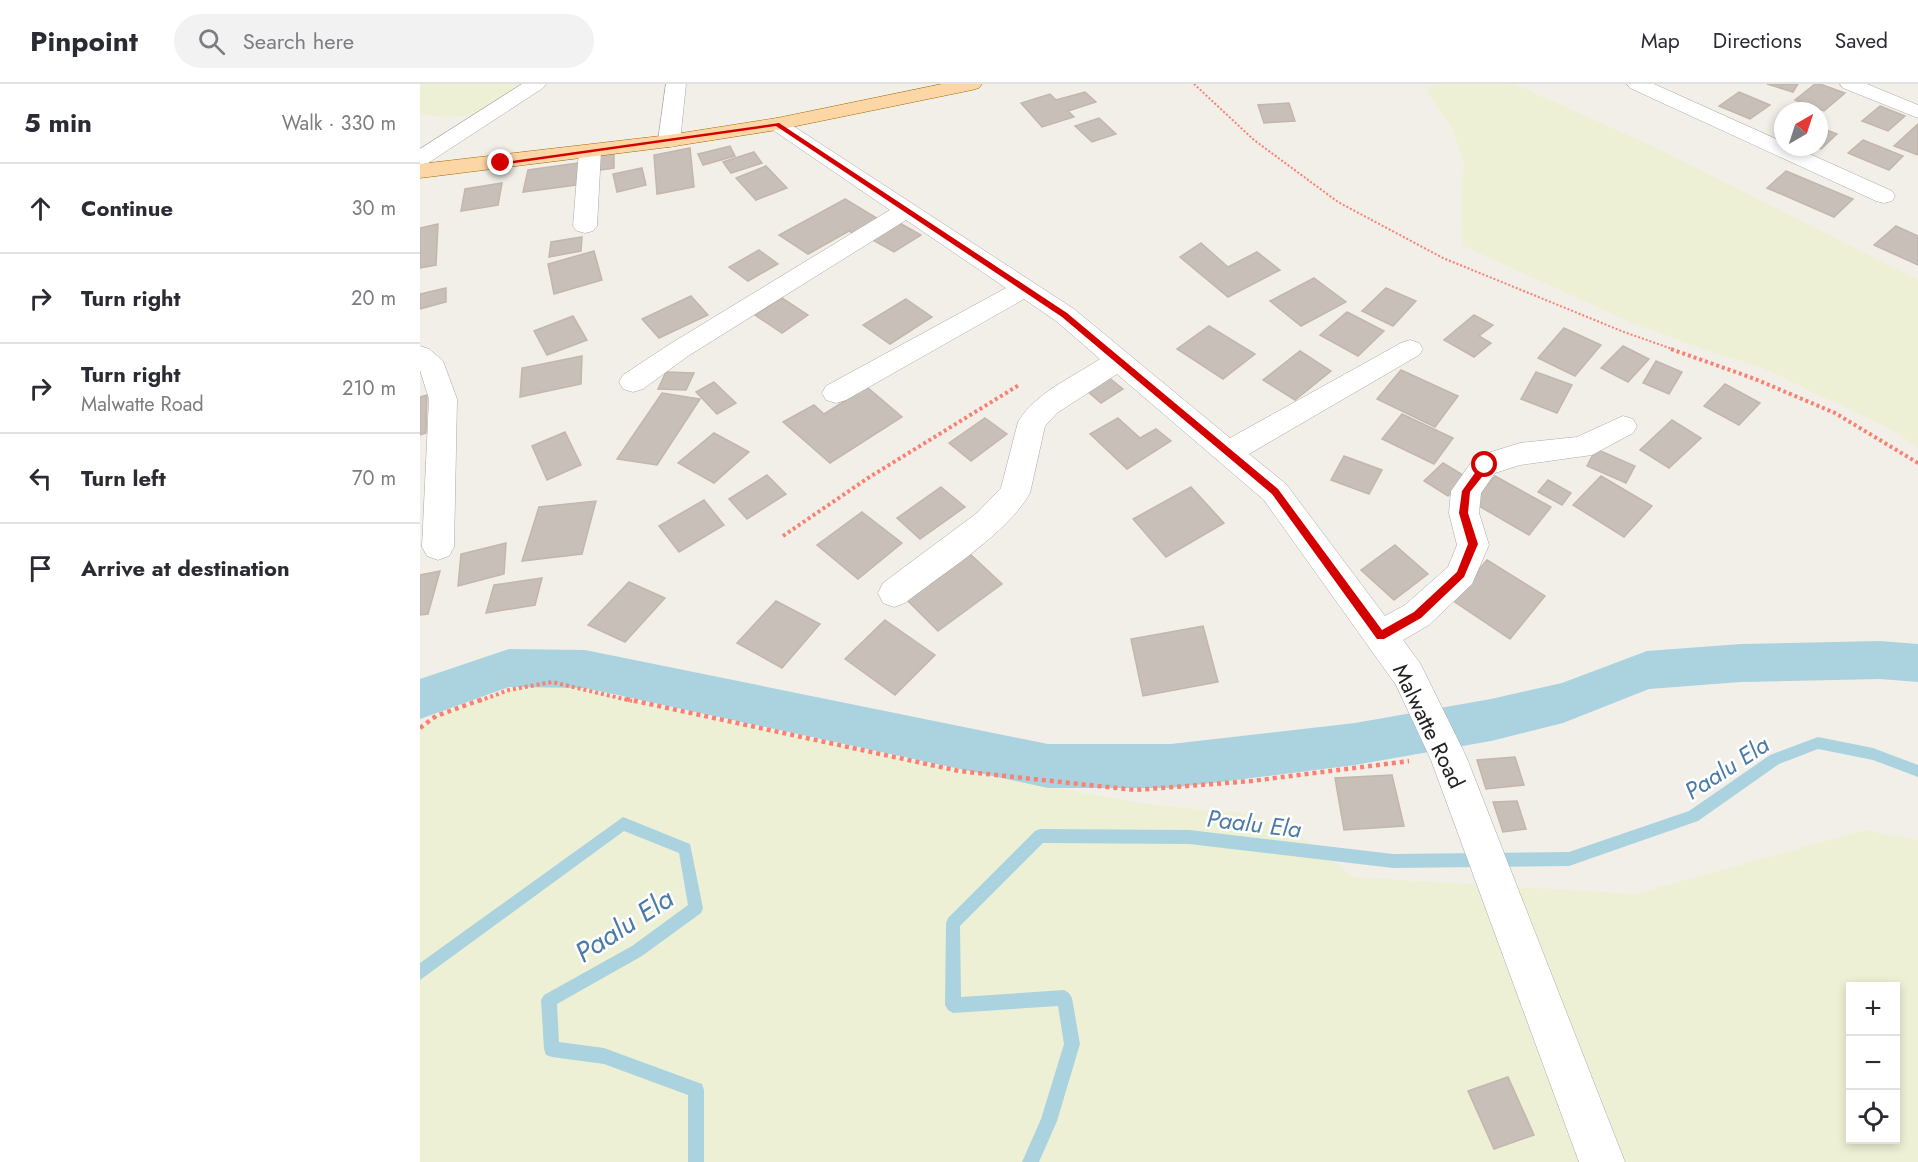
<!DOCTYPE html>
<html lang="en">
<head>
<meta charset="utf-8">
<style>
  :root { --surface:#fff; --page:#f2f2f3; --text:#2b2b33; --muted:#7c7c81; --line:#e1e1e2 }
  body { margin:0; font-family:Jost,sans-serif; background:var(--page); color:var(--text) }
  .controls { position:absolute; right:18px; bottom:18px; display:grid; overflow:hidden; border-radius:0px; box-shadow:0 3px 9px #0003 }
  .controls button { width:54px; height:54px; display:grid; place-items:center; padding:0; border:0; border-bottom:2px solid var(--line); background:var(--surface); color:var(--text); font:30px sans-serif }
  .compass { position:absolute; left:1354px; top:18px; width:54px; height:54px; border-radius:50%; background:var(--surface); box-shadow:0 3px 9px #0003; rotate:39deg }
  .stop { position:absolute; width:18px; height:18px; margin:-14px; border:4px solid #d40000; border-radius:50%; background:#fff }
  .stop.end { background:#d40000; border-color:#fff; box-shadow:0 2px 6px #0008 }
  .list { margin:0; padding:0; list-style:none }
  h2 { display:flex; justify-content:space-between; align-items:center; height:78px; margin:0; padding:0 24px; font-size:26px }
  h2 small { font-size:20px; font-weight:400; color:var(--muted) }
  .list li { display:grid; grid-template-columns:39px 1fr auto; gap:18px; align-items:center; box-sizing:border-box; height:90px; padding:0 24px; border-top:2px solid var(--line) }
  .list b { display:block; font-size:22px; white-space:nowrap }
  .list p { margin:0; font-size:20px; white-space:nowrap; color:var(--muted) }
  .list em { font-size:20px; font-style:normal; color:var(--muted) }
  .icon { flex:none; width:33px; height:33px; fill:none; stroke:currentColor; stroke-width:2; stroke-linecap:round; stroke-linejoin:round }
  .map { position:relative; flex:none; width:1498px; height:1078px; overflow:hidden }
  header { display:flex; align-items:center; gap:36px; box-sizing:border-box; height:84px; padding:0 30px; background:var(--surface); border-bottom:2px solid var(--line) }
  header strong { font-size:28px }
  nav { display:flex; gap:33px; margin-inline-start:auto; font-size:21px }
  .search { width:420px; height:54px; background:var(--page); display:flex; align-items:center; gap:15px; box-sizing:border-box; padding:0 21px; border-radius:33px; color:var(--muted); font-size:22px }
  main { display:flex }
  aside { flex:1; background:var(--surface) }
  .map>svg:first-child { display:block }
  .farmland { fill:#eef0d5; fill-rule:evenodd }
  .lines { fill:none; stroke-linecap:round; stroke-linejoin:round }
  .stream { fill:#aad3df; fill-rule:evenodd }
  .canal { fill:#aad3df; fill-rule:evenodd }
  .building { fill:#c7bfb8; stroke:#c4b6ab; stroke-width:1.5 }
  .minor-casing { stroke:#a9a9a9; stroke-width:1 }
  .major-casing { stroke:#a06b00; stroke-width:1 }
  .path-far2 { stroke:#fa8072; stroke-width:2; stroke-dasharray:2 2; stroke-linecap:butt }
  .path-far1 { stroke:#fa8072; stroke-width:4; stroke-dasharray:3 3; stroke-linecap:butt }
  .path { stroke:#fa8072; stroke-width:4.5; stroke-dasharray:4 4; stroke-linecap:butt }
  .minor { fill:#fff; fill-rule:evenodd }
  .major { fill:#fcd6a4; fill-rule:evenodd }
  .route { fill:#d40000 }
  .labels { text-anchor:middle; stroke-width:5; stroke-linejoin:round; paint-order:stroke }
  .street-label { font-size:22px; fill:#222; stroke:#fff }
  .water-label { font-size:24px; font-style:italic; fill:#4a7aab; stroke:#fff }
  .near-water-label { font-size:28px; font-style:italic; fill:#4a7aab; stroke:#fff }
</style>
</head>
<body>
<header>
<strong>Pinpoint</strong>
<div class="search"><svg class="icon" aria-label="search" viewBox="0 0 24 24"><circle cx="10" cy="10" r="6"/><path d="M15 15l6 6"/></svg>Search here</div>
<nav><a>Map</a><a>Directions</a><a>Saved</a></nav>
</header>
<main>
<aside>
<h2>5 min<small>Walk · 330 m</small></h2>
<ul class="list">
<li><svg class="icon" aria-label="ahead" viewBox="0 0 24 24"><path d="M12 20V5M6 11l6-6 6 6"/></svg><div><b>Continue</b></div><em>30 m</em></li>
<li><svg class="icon" aria-label="right" viewBox="0 0 24 24"><path d="M7 20v-9h11M14 6l5 5-5 5"/></svg><div><b>Turn right</b></div><em>20 m</em></li>
<li><svg class="icon" aria-label="right" viewBox="0 0 24 24"><path d="M7 20v-9h11M14 6l5 5-5 5"/></svg><div><b>Turn right</b><p>Malwatte Road</p></div><em>210 m</em></li>
<li><svg class="icon" aria-label="left" viewBox="0 0 24 24"><path d="M17 20v-9H6M10 6l-5 5 5 5"/></svg><div><b>Turn left</b></div><em>70 m</em></li>
<li><svg class="icon" aria-label="arrive" viewBox="0 0 24 24"><path d="M6 21V4h12l-3 4 3 4H6"/></svg><div><b>Arrive at destination</b></div></li>
</ul>
</aside>
<div class="map">
<svg width="1498" height="1078" viewBox="0 0 1498 1078">
  <rect width="100%" height="100%" fill="#f2efe9"/>
  <path class="farmland" d="M0 0H116L68 30 27 33 0 30Z
    M1013 0H1091L1106 5 1239 65 1498 196V364L1474 347 1340 283 1286 266 1212 239 1043 162 1041 118 1044 79 1031 43 1007 8Z
    M132 598 274 631 539 687 734 721 826 729 873 746 934 793 1215 810 1445 746 1498 756V1078H0V644L16 632 89 606ZM1430 902H1476V1056H1430Z"/>
  <g class="lines">
    <path class="stream" d="M1398 653 1453 664 1498 681V693L1453 676 1398 665 1359 680 1278 737 1149 782 973 784 769 760 623 759 540 842 541 913 644 906 649 909 652 914 660 960 637 1037 619 1078H602L621 1035 644 960 638 922 533 929 528 926 525 921 526 839 528 834 615 747 620 745 769 746 973 770 1149 768 1269 727 1350 671Z
      M203 733 270 760 283 824 281 829 222 872 137 920 139 958 184 964 282 1000 284 1006V1078H268V1011L184 980 132 973 126 971 124 965 121 916 124 911 212 862 268 821 259 769 204 747 0 896V879Z"/>
    <path class="canal" d="M1460 557 1498 560V598L1460 595 1321 598 1229 605 1143 639 1071 657 935 681 751 704H628L165 604 89 603 0 635V595L89 565 165 566 628 660H751L935 639 1071 615 1142 599 1227 567 1321 560Z"/>
  </g>
  <path class="building" d="M1347 0H1378L1373 8Z
    M1395 0H1400L1425 9 1404 27 1375 16Z
    M665 8 676 18 648 27 654 33 622 43 601 19 630 10 636 16Z
    M1319 8 1350 21 1330 35 1299 22Z
    M869 19 875 37 844 39 838 21Z
    M1460 22 1485 32 1468 47 1442 37Z
    M679 34 696 50 672 58 655 42Z
    M1498 40V71L1474 62Z
    M1399 43 1417 50 1401 65 1396 63H1399Z
    M1443 56 1483 72 1469 86 1428 69Z
    M310 62 315 72 283 81 278 70Z
    M270 64 274 103 237 110 234 71Z
    M334 68 342 79 311 89 303 78Z
    M194 69V84L174 87V73Z
    M159 79 156 101 103 108 108 86Z
    M346 82 367 104 336 116 316 94Z
    M222 84 226 101 197 108 193 90Z
    M1366 87 1433 115 1414 133 1347 104Z
    M82 99 78 121 41 127 45 105Z
    M425 115 460 136 435 151 429 147 388 170 359 151Z
    M476 137 501 151 474 168 449 154Z
    M18 140 16 181 0 184V144Z
    M1476 142 1498 152V181L1454 161Z
    M162 153 161 167 129 173 131 158Z
    M781 159 808 183 837 168 860 186 808 213 760 173Z
    M339 166 358 180 328 197 309 183Z
    M174 167 182 196 134 210 128 180Z
    M894 194 926 218 881 242 850 217Z
    M26 204V218L0 225V210Z
    M966 204 996 217 973 242 942 227Z
    M271 212 288 231 239 254 222 235Z
    M362 214 388 231 362 249 335 231Z
    M486 215 512 233 470 260 443 241Z
    M927 228 964 247 938 272 900 251Z
    M1054 231 1073 241 1059 252 1071 259 1054 273 1024 256Z
    M153 232 167 256 127 271 114 247Z
    M789 242 835 270 803 295 757 265Z
    M1144 244 1181 261 1155 292 1118 274Z
    M1203 262 1229 275 1208 298 1181 284Z
    M880 267 911 287 875 316 843 296Z
    M162 272 161 300 100 313 102 284Z
    M1236 277 1262 288 1249 310 1223 299Z
    M981 286 1038 312 1015 343 957 315Z
    M246 288 274 289 266 306 238 305Z
    M1116 288 1152 301 1137 329 1101 315Z
    M688 293 703 305 681 319 666 306Z
    M294 298 316 319 297 330 276 308Z
    M1305 300 1340 319 1319 341 1284 322Z
    M447 303 482 333 410 379 363 338 394 321 404 330Z
    M242 309 280 315 237 381 197 375Z
    M7 311 6 349 0 351V313Z
    M982 330 1033 354 1014 380 962 355Z
    M565 334 587 350 551 377 529 359Z
    M698 334 720 354 736 345 751 357 707 385 670 350Z
    M1252 336 1281 354 1249 384 1220 366Z
    M145 348 161 381 127 396 112 362Z
    M294 349 329 368 294 399 258 379Z
    M1176 365 1215 382 1206 399 1167 382Z
    M924 372 962 386 949 410 911 396Z
    M1023 379 1046 393 1028 412 1004 397Z
    M347 391 366 410 327 435 309 415Z
    M1075 392 1131 423 1109 451 1052 418Z
    M1181 392 1232 422 1204 453 1153 421Z
    M1128 396 1151 409 1142 421 1118 408Z
    M521 403 545 423 500 455 477 434Z
    M771 403 804 439 746 473 713 435Z
    M284 416 304 441 259 468 239 442Z
    M176 417 162 470 102 477 119 423Z
    M442 428 482 459 438 495 397 461Z
    M86 459 84 490 38 502 41 470Z
    M975 461 1008 490 974 516 941 486Z
    M549 469 582 500 518 547 485 514Z
    M1067 476 1125 512 1090 555 1032 516Z
    M20 487 8 530 0 531V491Z
    M122 494 115 521 66 529 74 501Z
    M209 498 245 514 205 558 168 541Z
    M356 517 400 540 362 584 317 559Z
    M465 536 515 571 475 611 425 575Z
    M783 542 798 598 723 612 711 555Z
    M1095 673 1104 701 1066 705 1057 676Z
    M972 691 984 742 924 746 915 694Z
    M1097 717 1106 745 1083 748 1073 718Z
    M1088 993 1114 1051 1074 1065 1048 1007Z"/>
  <g class="lines">
    <g class="minor-casing">
      <path id="minor" d="M102 0H126L123 4 8 79 0 81V65Z
        M246 0H266L260 57 257 62 249 63 241 62 238 57Z
        M1207 0H1234L1363 58V63H1374L1472 107 1475 112 1472 117 1464 119 1456 117 1210 4Z
        M1420 0H1447L1498 21V34L1423 4Z
        M357 34 364 36 654 225 810 354 981 259 990 256 999 259 1003 265 999 271 829 370 866 400 965 532 985 521 1028 483 1037 461 1029 429 1031 407 1055 373 1100 359 1157 353 1203 332 1213 335 1217 342 1213 349 1172 371 1100 381 1075 389 1061 409 1059 429 1069 461 1052 500 1009 541 983 556 1000 579 1046 672 1205 1078H1159L1011 676 976 601 844 416 697 290 637 329 625 342 610 409C588 449 522 490 485 519L474 523 463 519 458 509 463 499 557 429 581 404 598 338C615 309 653 293 680 275L636 237 604 215 426 316 416 319 406 316 402 309 406 302 586 204 486 136 268 272 223 305 213 308 203 305 199 298 203 291 250 260 470 126 350 44 347 40 350 36Z
        M170 61 178 62 181 67 177 142 173 147 165 149 157 147 153 142 159 67 162 62Z
        M0 262 9 265 23 277 37 315 34 463 29 472 18 476 7 472 2 463 9 315 0 286Z"/>
    </g>
    <g class="major-casing">
      <path id="major" d="M522 0H562L559 4 552 6 357 46 249 63 0 94V80L249 51 357 34Z"/>
    </g>
    <path class="path-far2" d="M774 0 834 56 918 118 1023 174 1204 248 1255 266"/>
    <path class="path-far1" d="M1251 265 1335 295 1415 329 1498 379
      M363 452 448 394 599 301
      M59 617 89 606 132 598 212 617"/>
    <path class="path" d="M206 615 539 687 715 706 832 697 989 677
      M0 644 16 632 63 615"/>
    <use href="#minor" class="minor"/>
    <use href="#major" class="major"/>
  </g>
  <path class="route" d="M359 39 647 229 858 405 962 546 994 528 1037 488 1048 460 1039 429 1042 407 1062 379H1069V384L1050 408 1048 429 1058 460 1044 493 1001 534 964 555H957L852 410 642 233 356 42 81 81 78 79Z"/>
  <g class="labels">
    <g class="street-label">
      <text transform="translate(1009 642) rotate(64)" y="8">Malwatte Road</text>
    </g>
    <g class="water-label">
      <text transform="translate(1307 684) rotate(-33)" y="8">Paalu Ela</text>
      <text transform="translate(834 740) rotate(7)" y="8">Paalu Ela</text>
    </g>
    <g class="near-water-label">
      <text transform="translate(204 841) rotate(-33)" y="10">Paalu Ela</text>
    </g>
  </g>
</svg>
<div class="controls">
<button>+</button>
<button>−</button>
<button><svg class="icon" aria-label="locate" viewBox="0 0 24 24"><circle cx="12" cy="12" r="6"/><path d="M12 2v4M12 18v4M2 12h4M18 12h4"/></svg></button>
</div>
<svg class="compass" viewBox="-18 -18 36 36"><path d="M0-13l5 13h-10z" fill="#e53935"/><path d="M0 13l5-13h-10z" fill="#7c7c81"/></svg>
<div class="stop" style="left:1065px;top:381px"></div>
<div class="stop end" style="left:81px;top:79px"></div>
</div>
</main>
</body>
</html>
